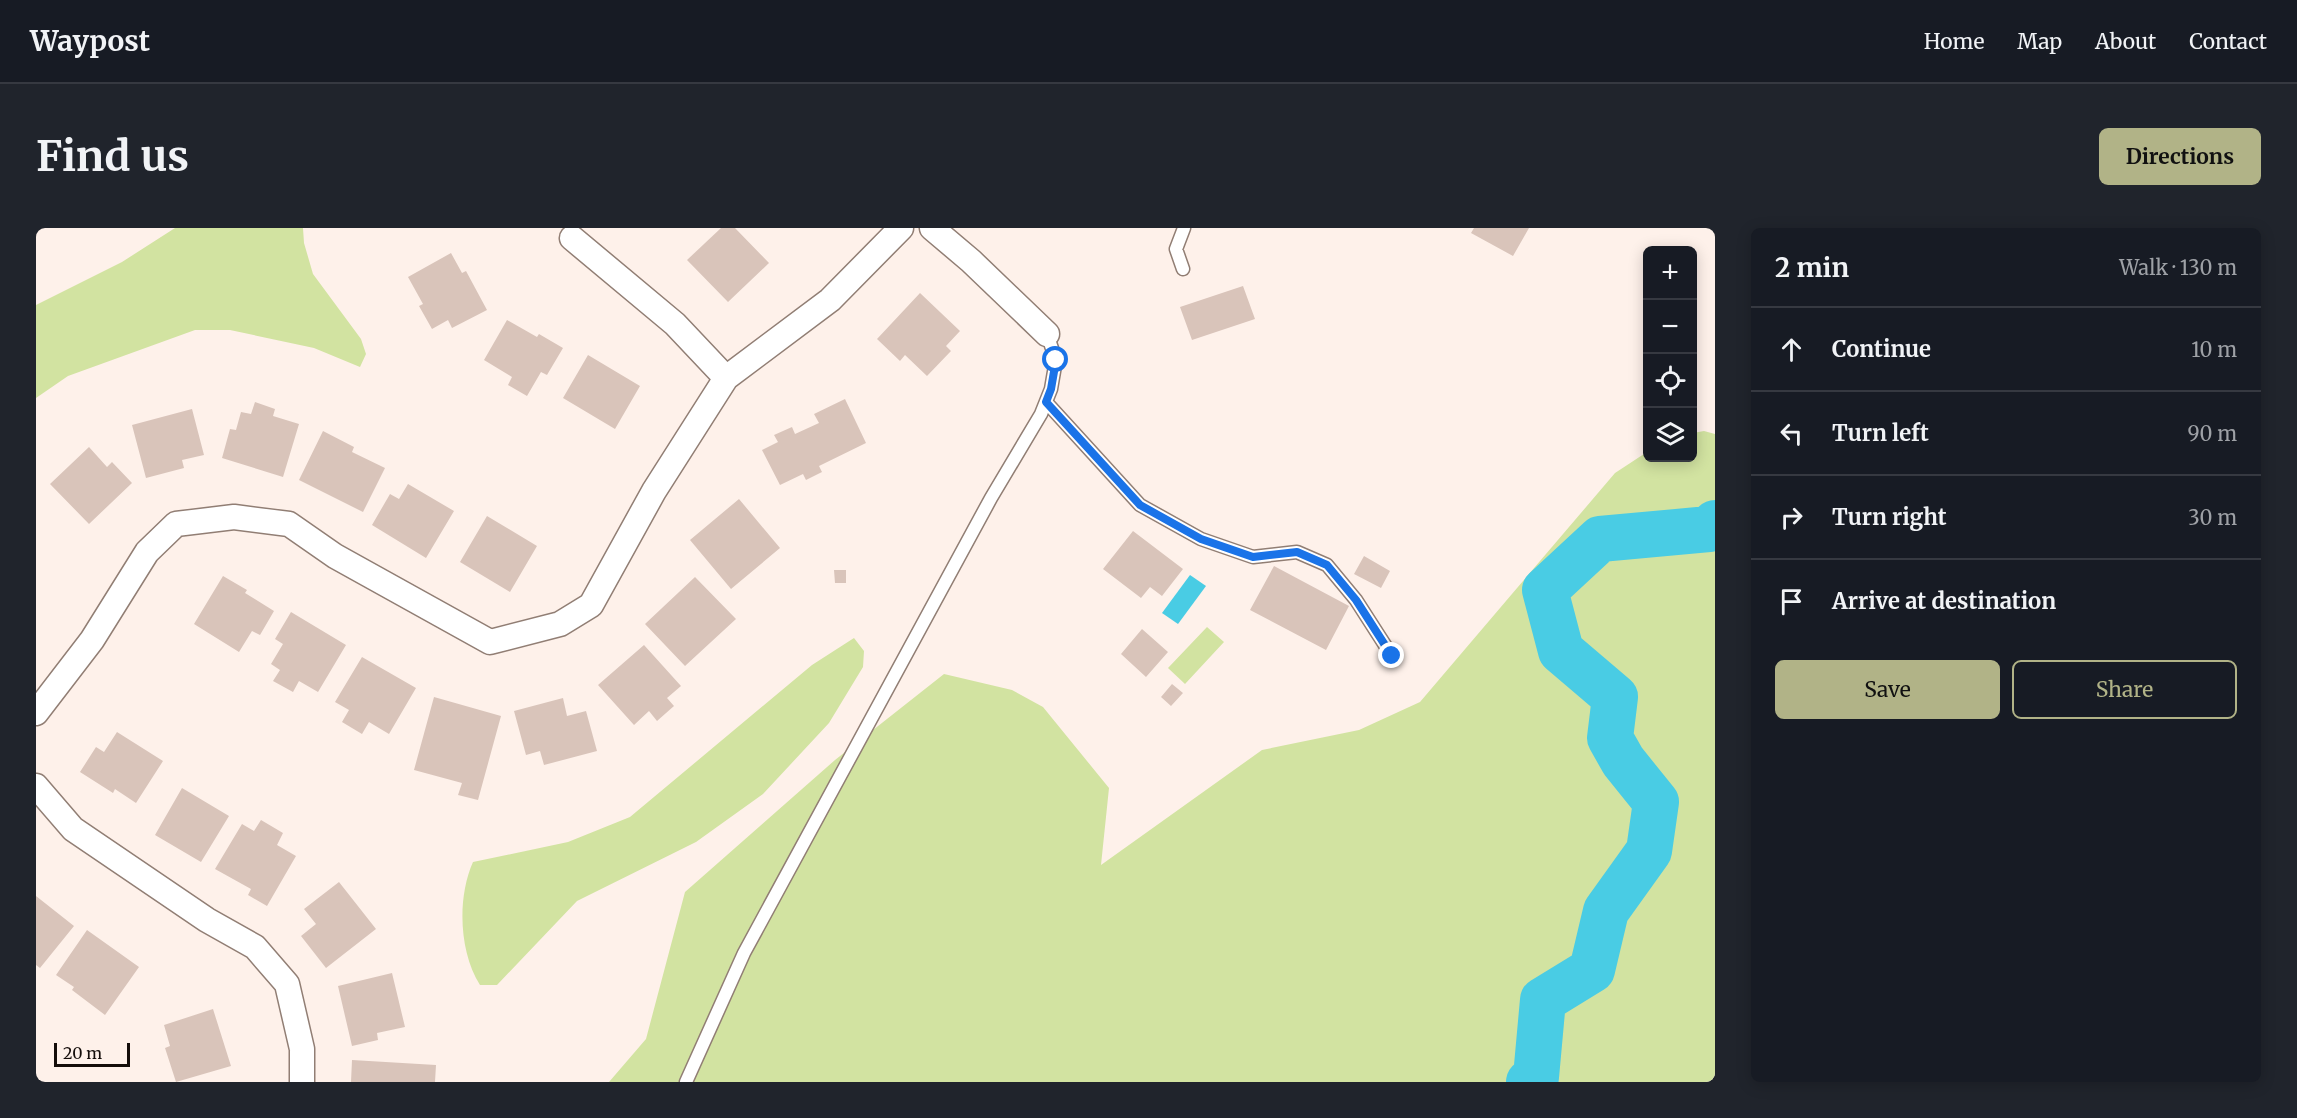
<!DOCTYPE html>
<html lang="en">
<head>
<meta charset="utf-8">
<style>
  :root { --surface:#171b24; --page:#20242c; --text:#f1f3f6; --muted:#9ea1a6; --line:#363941; --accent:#b1b387 }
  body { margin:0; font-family:Merriweather,serif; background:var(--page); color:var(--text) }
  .controls { position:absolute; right:18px; top:18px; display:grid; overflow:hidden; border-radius:9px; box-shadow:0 3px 15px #0003 }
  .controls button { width:54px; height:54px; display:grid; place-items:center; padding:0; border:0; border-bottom:2px solid var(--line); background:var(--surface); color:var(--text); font:30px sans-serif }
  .scale { position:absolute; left:18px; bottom:15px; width:76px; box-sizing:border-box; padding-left:6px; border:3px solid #140d0a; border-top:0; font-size:16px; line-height:21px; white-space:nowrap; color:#140d0a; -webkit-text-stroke:4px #fef1ea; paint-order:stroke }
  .stop { position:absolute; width:18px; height:18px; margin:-14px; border:4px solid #1a73e8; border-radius:50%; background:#fff }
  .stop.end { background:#1a73e8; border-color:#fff; box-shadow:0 2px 6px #0008 }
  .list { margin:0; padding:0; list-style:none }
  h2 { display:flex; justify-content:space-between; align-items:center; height:78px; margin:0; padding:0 24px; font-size:26px }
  h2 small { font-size:20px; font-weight:400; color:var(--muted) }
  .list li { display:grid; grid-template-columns:39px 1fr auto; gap:18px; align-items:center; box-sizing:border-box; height:84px; padding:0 24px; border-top:2px solid var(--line) }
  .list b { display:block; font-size:22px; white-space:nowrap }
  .list em { font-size:20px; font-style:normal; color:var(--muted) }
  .actions { display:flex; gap:12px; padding:18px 24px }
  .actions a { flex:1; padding:14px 0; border:2px solid var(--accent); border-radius:9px; text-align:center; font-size:21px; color:var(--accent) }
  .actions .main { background:var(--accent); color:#111 }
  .icon { flex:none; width:33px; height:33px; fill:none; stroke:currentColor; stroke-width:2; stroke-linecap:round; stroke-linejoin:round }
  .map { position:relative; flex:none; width:1679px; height:854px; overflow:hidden; border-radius:9px }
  header { display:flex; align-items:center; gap:36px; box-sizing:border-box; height:84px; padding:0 30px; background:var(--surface); border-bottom:2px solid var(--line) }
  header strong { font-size:28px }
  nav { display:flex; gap:33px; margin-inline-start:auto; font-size:21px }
  .intro { display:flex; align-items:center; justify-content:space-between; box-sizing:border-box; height:144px; padding:0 36px }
  h1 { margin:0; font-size:42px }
  .button { padding:15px 27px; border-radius:9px; background:var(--accent); color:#111; font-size:21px; font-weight:700 }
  main { display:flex; gap:36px; padding:0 36px }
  aside { flex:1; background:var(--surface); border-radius:9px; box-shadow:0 3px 15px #0003 }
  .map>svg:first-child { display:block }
  .green { fill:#d2e3a1 }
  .water { fill:#49cce4 }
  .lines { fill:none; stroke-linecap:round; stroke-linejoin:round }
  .river { stroke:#49cce4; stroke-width:46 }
  .building { fill:#d9c4ba }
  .lane-casing { stroke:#917e74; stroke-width:15 }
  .street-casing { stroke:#917e74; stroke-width:27 }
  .lane { stroke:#fff; stroke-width:12 }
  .street { stroke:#fff; stroke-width:24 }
  .route { stroke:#1a73e8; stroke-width:8 }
</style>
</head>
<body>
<header>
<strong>Waypost</strong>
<nav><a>Home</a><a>Map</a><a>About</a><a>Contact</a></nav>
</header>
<div class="intro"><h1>Find us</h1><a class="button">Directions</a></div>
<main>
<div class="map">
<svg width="1679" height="854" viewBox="0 0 1679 854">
  <rect width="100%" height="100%" fill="#fef1ea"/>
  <path class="green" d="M139 0H267L268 15 277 46 325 111 330 126 324 139 278 120 194 102H159L32 148 0 170V77L86 34Z
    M1668 203 1679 206V854H573L610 811 649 664 799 532 908 446 976 462 1007 479 1073 560 1065 637 1226 522 1323 502 1384 474 1579 245 1611 224 1612 230H1656L1657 205Z
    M1171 399 1188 414 1149 456 1132 440Z
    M818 410 828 423 827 439 793 495 727 566 660 614 541 673 461 757H444C423 724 421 670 437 634L532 614 594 589 776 437Z"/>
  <path class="water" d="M1154 347 1170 358 1142 396 1126 385Z"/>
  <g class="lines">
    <path class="river" d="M1493 854 1500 849 1507 772 1556 742 1570 683 1613 623 1620 574 1587 533 1574 510 1579 469 1525 423 1509 362 1564 311 1673 301 1679 295"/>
  </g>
  <path class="building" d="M685 0H699L733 35 692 74 651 32Z
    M1438 0H1493L1477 28 1435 5Z
    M415 25 426 45 430 43 451 82 416 100 412 92 396 101 383 78 387 76 372 49Z
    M1207 58 1219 91 1156 112 1144 79Z
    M884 65 924 103 910 118 915 123 891 148 869 127 864 133 841 111Z
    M471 92 501 109 503 106 527 120 511 147 505 144 491 168 472 157 476 149 448 132Z
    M552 127 604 158 579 201 527 170Z
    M809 171 830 215 783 238 786 244 770 252 767 246 744 257 726 222 742 214 738 207 756 199 759 206 783 195 778 186Z
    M219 174 239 181 237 188 263 196 247 249 186 230 194 201 200 202 205 184 215 186Z
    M156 181 168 227 146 232 148 240 110 250 96 197Z
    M287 203 318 219 316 224 349 240 327 284 263 252Z
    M53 219 71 239 76 234 96 255 53 296 14 256Z
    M372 256 418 283 390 330 336 297 354 266 363 271Z
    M703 271 744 320 695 361 654 312Z
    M451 288 501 318 474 364 424 334Z
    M1097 303 1147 341 1126 368 1114 359 1105 370 1067 341Z
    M1328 328 1354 343 1345 360 1318 346Z
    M1238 338 1313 378 1290 422 1214 382Z
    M798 342H810V355H799Z
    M187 348 211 362 209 365 238 383 224 407 216 403 203 424 158 396Z
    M659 349 700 391 649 438 609 396Z
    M255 384 310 417 282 464 263 453 257 464 237 453 244 442 235 436 247 416 239 411Z
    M1106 401 1132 424 1110 449 1085 426Z
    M608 417 645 458 631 470 638 478 621 493 613 483 598 497 562 457Z
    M326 429 380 460 353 506 333 494 326 506 306 494 313 482 299 474Z
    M1136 456 1147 465 1135 478 1125 469Z
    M398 469 465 488 442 572 422 567 426 555 378 542Z
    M527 470 531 488 550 483 561 523 508 537 504 523 490 527 478 483Z
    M81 504 127 533 100 575 79 561 77 565 44 544 60 519 68 524Z
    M146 560 193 588 165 634 119 607Z
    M225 592 247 605 241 617 260 628 231 678 212 667 215 661 179 641 206 596 218 603Z
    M303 654 340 701 290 740 265 708 280 696 268 681Z
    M0 668 38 698 4 740 0 737Z
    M51 702 103 739 69 787 36 762 38 759 20 747Z
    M356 745 369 799 341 805 342 812 316 818 302 758Z
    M177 781 195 838 140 854 129 820 134 818 128 797Z
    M316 832 400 837 399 854H315Z"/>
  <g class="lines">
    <g class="lane-casing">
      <path id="lane" d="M1147 41 1140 21 1148 0
        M1010 174 1104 277 1165 311 1217 329 1261 324 1291 337 1320 372 1356 428
        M650 854 708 725 955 270 1005 186 1015 161 1020 132 1011 106"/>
    </g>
    <g class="street-casing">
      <path id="street" d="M896 0 935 33 1011 106
        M536 10 639 96 690 150
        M0 485 56 412 111 324 140 296 198 289 253 296 299 328 454 414 524 396 555 377 618 263 690 150 794 72 865 0
        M0 558 37 601 171 692 219 719 251 756 266 821V854"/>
    </g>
    <use href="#lane" class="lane"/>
    <use href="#street" class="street"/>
  </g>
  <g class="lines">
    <path class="route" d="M1020 132 1015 161 1010 174 1104 277 1165 311 1217 329 1261 324 1291 337 1320 372 1356 428"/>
  </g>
</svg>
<div class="controls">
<button>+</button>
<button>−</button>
<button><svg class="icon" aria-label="locate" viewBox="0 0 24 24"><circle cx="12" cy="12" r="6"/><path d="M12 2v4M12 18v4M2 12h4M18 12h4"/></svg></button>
<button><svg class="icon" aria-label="layers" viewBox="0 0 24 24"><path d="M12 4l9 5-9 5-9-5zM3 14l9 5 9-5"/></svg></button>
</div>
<div class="scale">20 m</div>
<div class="stop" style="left:1020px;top:132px"></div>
<div class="stop end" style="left:1356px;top:428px"></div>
</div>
<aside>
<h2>2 min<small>Walk · 130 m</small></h2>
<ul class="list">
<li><svg class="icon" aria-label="ahead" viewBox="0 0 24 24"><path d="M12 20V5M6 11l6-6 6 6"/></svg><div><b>Continue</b></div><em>10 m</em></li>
<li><svg class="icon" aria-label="left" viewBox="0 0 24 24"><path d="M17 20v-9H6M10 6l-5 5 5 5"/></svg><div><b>Turn left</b></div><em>90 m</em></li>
<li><svg class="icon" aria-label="right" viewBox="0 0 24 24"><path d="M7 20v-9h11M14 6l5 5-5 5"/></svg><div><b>Turn right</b></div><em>30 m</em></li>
<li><svg class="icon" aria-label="arrive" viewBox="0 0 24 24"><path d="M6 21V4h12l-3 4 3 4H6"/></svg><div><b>Arrive at destination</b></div></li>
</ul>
<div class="actions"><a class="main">Save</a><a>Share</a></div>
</aside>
</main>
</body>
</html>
